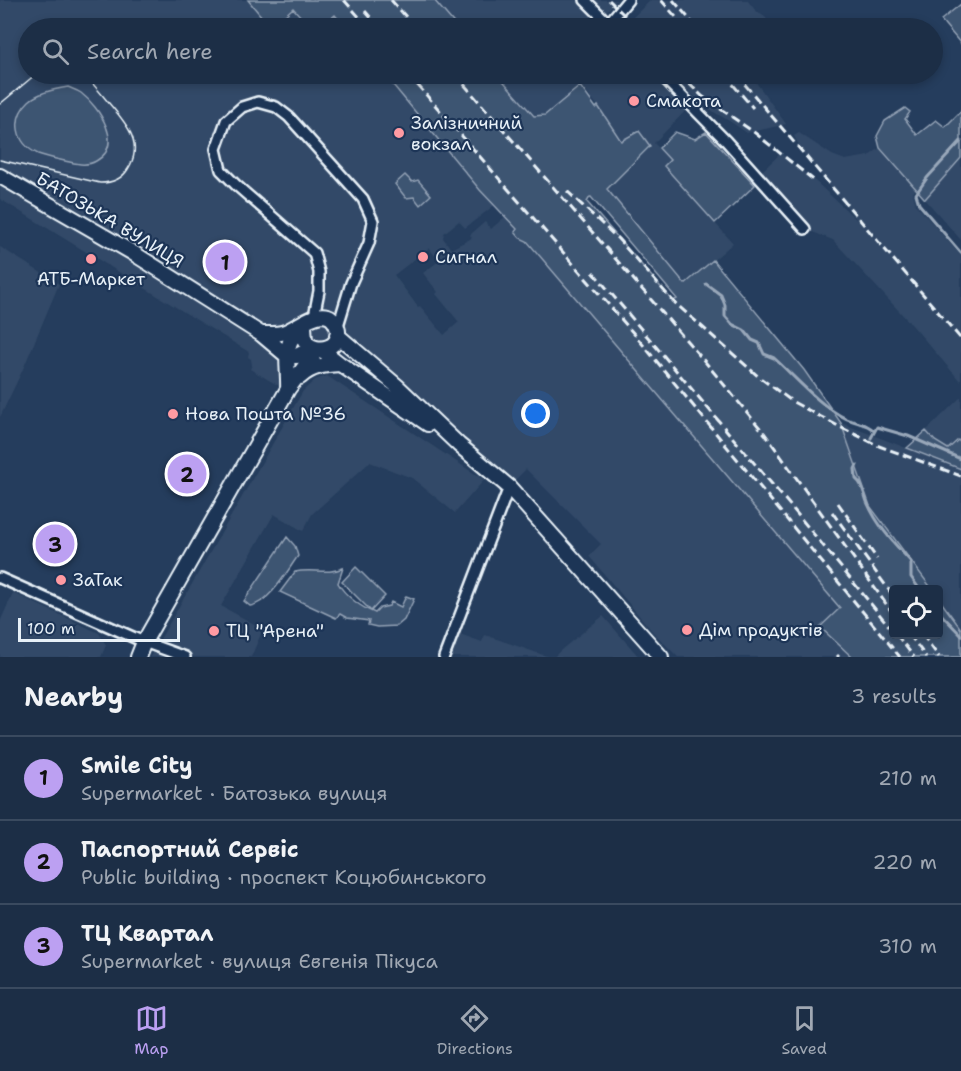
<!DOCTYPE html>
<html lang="en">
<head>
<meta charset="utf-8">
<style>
  :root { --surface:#1c2e46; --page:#293a51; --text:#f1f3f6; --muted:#a0a8b3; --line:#3a4a5f; --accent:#bca0f2 }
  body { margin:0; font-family:"Shantell Sans",sans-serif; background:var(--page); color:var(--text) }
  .controls { position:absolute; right:18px; bottom:18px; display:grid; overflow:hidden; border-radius:6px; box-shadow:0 3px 9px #0003 }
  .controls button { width:54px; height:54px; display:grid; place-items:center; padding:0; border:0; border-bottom:2px solid var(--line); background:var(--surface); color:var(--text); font:30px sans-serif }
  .scale { position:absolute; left:18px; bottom:15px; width:162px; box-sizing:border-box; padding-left:6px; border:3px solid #e8f1f8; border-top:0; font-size:16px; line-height:21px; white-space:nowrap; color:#e8f1f8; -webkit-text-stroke:4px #1d3557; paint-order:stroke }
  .you { position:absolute; left:536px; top:414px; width:21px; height:21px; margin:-15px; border:4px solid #fff; border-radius:50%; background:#1a73e8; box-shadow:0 0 0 9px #1a73e833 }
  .badge { display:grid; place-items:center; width:39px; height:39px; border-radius:50%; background:var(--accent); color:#111; font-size:20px; font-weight:700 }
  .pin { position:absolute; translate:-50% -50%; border:3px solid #fff; box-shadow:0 2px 6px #0006 }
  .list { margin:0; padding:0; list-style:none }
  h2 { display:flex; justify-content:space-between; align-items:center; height:78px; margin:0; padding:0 24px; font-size:26px }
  h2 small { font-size:20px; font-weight:400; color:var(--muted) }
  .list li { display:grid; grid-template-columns:39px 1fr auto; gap:18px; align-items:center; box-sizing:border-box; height:84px; padding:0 24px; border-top:2px solid var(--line) }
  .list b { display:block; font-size:22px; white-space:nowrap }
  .list p { margin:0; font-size:20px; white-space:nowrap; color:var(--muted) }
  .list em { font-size:20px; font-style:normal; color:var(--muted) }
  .icon { flex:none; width:33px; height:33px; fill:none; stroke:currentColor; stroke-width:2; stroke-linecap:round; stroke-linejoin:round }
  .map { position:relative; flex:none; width:961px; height:657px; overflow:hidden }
  .search { position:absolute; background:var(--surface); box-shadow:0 3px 9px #0003; left:18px; right:18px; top:18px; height:66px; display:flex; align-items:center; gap:15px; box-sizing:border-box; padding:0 21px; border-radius:33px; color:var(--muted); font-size:22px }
  .sheet { height:330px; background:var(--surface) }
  nav { display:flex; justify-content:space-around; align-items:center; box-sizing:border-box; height:84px; border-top:2px solid var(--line); background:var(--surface); font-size:16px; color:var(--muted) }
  nav a { display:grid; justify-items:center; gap:3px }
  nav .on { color:var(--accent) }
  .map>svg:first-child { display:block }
  .built { fill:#334a68; fill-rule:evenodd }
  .green { fill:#3e5472; stroke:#93a2b5; stroke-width:1.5; fill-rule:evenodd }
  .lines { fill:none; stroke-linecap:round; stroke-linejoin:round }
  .stream { stroke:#99a8ba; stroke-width:3 }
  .street-casing { stroke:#e8f1f8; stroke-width:14 }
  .secondary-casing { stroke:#e8f1f8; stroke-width:18 }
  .street { stroke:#1d3557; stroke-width:9 }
  .secondary { stroke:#1d3557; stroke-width:14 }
  .tram { stroke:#e8f1f8; stroke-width:1.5 }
  .rail { stroke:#e8f1f8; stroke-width:3; stroke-dasharray:9 4.5; stroke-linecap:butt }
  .poi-dot { fill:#ff9aa2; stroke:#1d3557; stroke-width:2 }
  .labels { text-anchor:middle; stroke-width:4.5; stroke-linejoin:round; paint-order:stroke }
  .poi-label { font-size:18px; fill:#e8f1f8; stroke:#1d3557; text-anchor:start }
  .street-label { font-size:18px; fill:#e8f1f8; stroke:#1d3557 }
</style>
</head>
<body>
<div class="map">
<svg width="961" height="657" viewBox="0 0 961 657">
  <rect width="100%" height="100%" fill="#253d5d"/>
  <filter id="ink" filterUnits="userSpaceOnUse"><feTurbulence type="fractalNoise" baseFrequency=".0167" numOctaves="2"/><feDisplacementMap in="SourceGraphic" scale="12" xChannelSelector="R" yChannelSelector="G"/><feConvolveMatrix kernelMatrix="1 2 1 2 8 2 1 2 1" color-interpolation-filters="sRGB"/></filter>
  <g filter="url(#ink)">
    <path class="built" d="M0 0H331L355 28H28V74H393L501 200 465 228 459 221 444 233 443 238 451 249 472 238 470 235 485 222 491 229 506 216 517 230 520 238 527 241 840 608 820 627 852 657H678L652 631 589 556 601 544 526 469 508 487 327 337 286 390 250 369 252 365 251 359 248 357 249 352 0 199ZM429 248 439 261 423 273 438 292 436 294 459 322 444 335 420 306 418 307 394 275Z
      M434 0H617L597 22 603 28 608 24 613 28H458Z
      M651 0H747L756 11 765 17 773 28H631V19Z
      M497 74H660L691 105 654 143 670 160 664 167 733 243 685 285 607 189 650 146 640 132 621 141 598 106 581 86 545 115H534Z
      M669 74H750L786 124 747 133 731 122 709 109Z
      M799 133 832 155 845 160 869 156 880 148 916 189 913 193 916 205 961 256V382L913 326 833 240 805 229 757 176 781 153 816 182 859 222 805 156 794 136Z
      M961 159V240L925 199Z
      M0 247 59 284 23 369 0 417Z
      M327 376 484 480 455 513 412 478 370 462 312 514 303 531 274 514 221 606 263 629 251 657H150L303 391 315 380Z
      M961 397V443L958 440 945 452 926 431Z
      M841 423 961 469V629L939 599 938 590 932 589 870 506Z
      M13 593 99 633 106 645 101 657H0V622Z
      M603 616 639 657H554L561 650Z
      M454 632 482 642 485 635 549 657H445Z"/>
    <path class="green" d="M248 0H434L458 28H346L335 15 319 28H311L293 8 271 28Z
      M961 4V44L941 20Z
      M384 74H497L534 116 545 115 580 86 596 108 598 106 621 141 639 131 650 146 607 189 685 284 713 260 804 370 841 423 870 506 932 589 894 590V634H938L939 599 961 629V657H852L820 627 840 608 527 241 520 238 515 232 517 229 480 190ZM590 197H591L677 299 673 301 587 202Z
      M68 87C72 89 77 90 81 93 99 107 125 145 96 161 86 167 75 163 65 161 56 159 46 157 38 154 15 143 11 118 29 101 39 92 55 89 68 87Z
      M905 108 910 112 905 119 917 135 936 120 945 127 961 111V158L925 199 880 148 877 136 885 121Z
      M675 132 695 139 706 132 755 185 715 223 664 166 670 160 659 148Z
      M405 175 412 182 418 180 431 195 420 205 414 197 406 198 395 184Z
      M926 431 935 441 948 449 958 440 961 443V469L907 448Z
      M287 537 295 546 298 556C287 571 270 603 250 606L244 601Z
      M356 567 385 596 371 611 342 582Z
      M343 568 338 583C345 596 362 608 375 613L380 608 389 606 391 602 401 607 406 596 414 599 404 620 397 626 377 627 368 625 369 621 347 618 340 614 336 618 280 592 295 572C312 568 327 575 343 568Z"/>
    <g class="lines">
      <path class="stream" d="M961 141 927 178 916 194 919 204 961 253
        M706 284 721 295 725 305V316L732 324 744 330 752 340 759 343 764 354 774 358C794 376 821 407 845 418 854 423 868 423 874 431
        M871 438 877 427 908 436 961 459
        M857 465 855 469 856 479C864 485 864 496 868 504 878 527 895 544 911 562V577L920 590
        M938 611 961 635"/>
      <g class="street-casing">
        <path id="street" d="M585 0 613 28
          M608 24 628 0
          M660 74 726 141 805 229
          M314 316 319 291V272L314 253 236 185 221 170 216 149 226 121 242 107 258 102 276 107 289 117 363 199 373 221 369 243 351 283 337 329
          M0 578 144 642 185 657
          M444 657 509 487"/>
      </g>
      <g class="secondary-casing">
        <path id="secondary" d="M0 176 133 253 261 334 286 355 297 356 312 348
          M261 334C269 334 277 335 285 332 299 327 328 300 337 327 344 347 317 356 305 341L304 326
          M337 335 397 386 459 445 509 487 661 657
          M322 350 340 364 428 424
          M300 377C312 366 324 365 340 364
          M288 389C289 374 284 352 291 340 295 335 300 330 304 325
          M138 657 144 642 288 389 317 350"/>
      </g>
      <use href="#street" class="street"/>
      <use href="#secondary" class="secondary"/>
      <path class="tram" d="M0 104 36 74
        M0 160 100 183C111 183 122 179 128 169 145 143 125 122 108 102 100 92 92 82 83 74"/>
      <path class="rail" d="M344 0 369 28
        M391 0 416 28
        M609 0 637 28
        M661 0 676 17
        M673 0 697 28
        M365 11 380 28
        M408 74 635 335 900 657
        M455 74 706 363 765 434 894 615
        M679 74 702 96 755 133 816 182
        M724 74 753 108
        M736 74 961 339
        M567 191 618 239 674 302 759 377 793 402 840 427 879 446 961 476
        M593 272 798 515 894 632
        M838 503 877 559
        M832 512 894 597
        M896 634 914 657
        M909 634 926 657
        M922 634 939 657
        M837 655 839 657"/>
    </g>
  </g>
  <g class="poi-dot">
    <circle cx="634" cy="101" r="6"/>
    <circle cx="399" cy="133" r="6"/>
    <circle cx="423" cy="257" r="6"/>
    <circle cx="91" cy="259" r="6"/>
    <circle cx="173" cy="414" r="6"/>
    <circle cx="61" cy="580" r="6"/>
    <circle cx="687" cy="630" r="6"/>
    <circle cx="214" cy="631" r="6"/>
  </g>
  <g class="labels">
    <g class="poi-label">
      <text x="646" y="107">Смакота</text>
      <text x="411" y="129">Залізничний<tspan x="411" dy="21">вокзал</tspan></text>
      <text x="435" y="263">Сигнал</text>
      <text x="91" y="285" text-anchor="middle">АТБ-Маркет</text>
      <text x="185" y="420">Нова Пошта №36</text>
      <text x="73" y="586">ЗаТак</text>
      <text x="699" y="636">Дім продуктів</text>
      <text x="226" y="637">ТЦ "Арена"</text>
    </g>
    <g class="street-label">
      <text transform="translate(110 220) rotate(31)" y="6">БАТОЗЬКА ВУЛИЦЯ</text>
    </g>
  </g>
</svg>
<div class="controls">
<button><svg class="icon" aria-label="locate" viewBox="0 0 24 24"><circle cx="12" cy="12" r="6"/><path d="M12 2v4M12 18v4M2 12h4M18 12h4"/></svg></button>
</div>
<div class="scale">100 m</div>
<div class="you"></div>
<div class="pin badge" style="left:225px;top:262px">1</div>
<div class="pin badge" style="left:187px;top:474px">2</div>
<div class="pin badge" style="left:55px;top:544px">3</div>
<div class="search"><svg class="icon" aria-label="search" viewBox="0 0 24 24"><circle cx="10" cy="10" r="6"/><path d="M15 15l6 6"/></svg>Search here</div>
</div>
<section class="sheet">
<h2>Nearby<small>3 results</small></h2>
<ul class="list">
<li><span class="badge">1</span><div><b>Smile City</b><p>Supermarket · Батозька вулиця</p></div><em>210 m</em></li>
<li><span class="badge">2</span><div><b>Паспортний Сервіс</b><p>Public building · проспект Коцюбинського</p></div><em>220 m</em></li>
<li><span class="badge">3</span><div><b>ТЦ Квартал</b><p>Supermarket · вулиця Євгенія Пікуса</p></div><em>310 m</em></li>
</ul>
</section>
<nav>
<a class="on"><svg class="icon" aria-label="map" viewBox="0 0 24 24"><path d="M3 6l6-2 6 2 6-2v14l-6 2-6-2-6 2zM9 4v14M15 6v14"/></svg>Map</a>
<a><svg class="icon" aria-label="directions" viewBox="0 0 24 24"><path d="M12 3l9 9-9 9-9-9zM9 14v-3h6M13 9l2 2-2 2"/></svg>Directions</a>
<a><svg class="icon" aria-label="saved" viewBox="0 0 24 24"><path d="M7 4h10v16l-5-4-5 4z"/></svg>Saved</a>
</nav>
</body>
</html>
